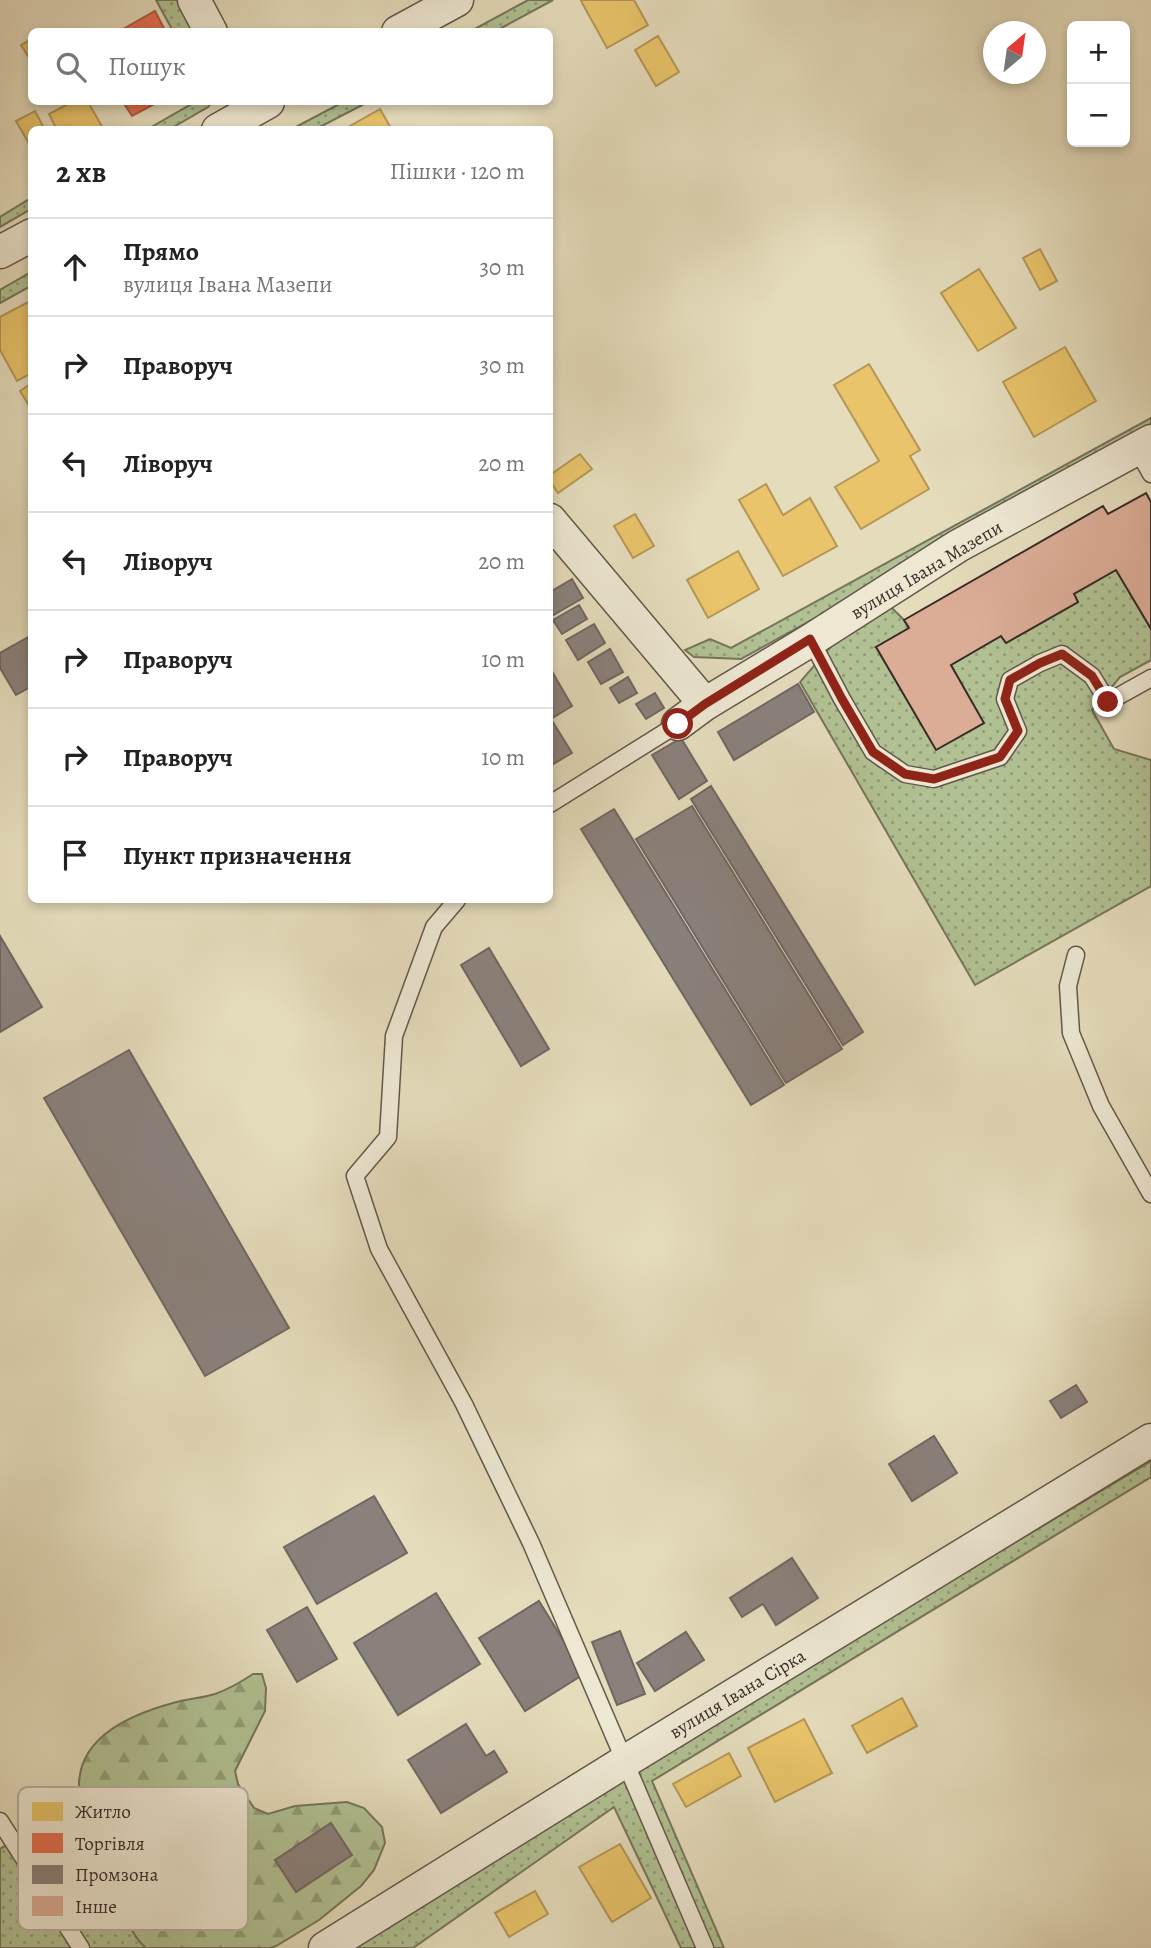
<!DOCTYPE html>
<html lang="uk">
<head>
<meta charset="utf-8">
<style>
  :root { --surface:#fff; --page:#f6f6f6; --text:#222; --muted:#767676; --line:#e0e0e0 }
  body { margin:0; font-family:Alegreya,serif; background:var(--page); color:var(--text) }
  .controls { position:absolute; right:21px; top:21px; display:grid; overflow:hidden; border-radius:10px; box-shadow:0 4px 10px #0003 }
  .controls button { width:63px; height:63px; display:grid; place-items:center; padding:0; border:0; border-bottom:2px solid var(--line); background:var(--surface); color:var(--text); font:35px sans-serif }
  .compass { position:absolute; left:983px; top:21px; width:63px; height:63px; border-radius:50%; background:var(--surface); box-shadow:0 4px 10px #0003; rotate:29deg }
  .stop { position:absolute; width:21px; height:21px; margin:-16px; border:5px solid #8f2418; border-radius:50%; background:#fff }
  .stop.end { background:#8f2418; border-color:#fff; box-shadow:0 2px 7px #0008 }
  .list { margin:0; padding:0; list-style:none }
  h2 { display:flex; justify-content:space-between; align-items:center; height:91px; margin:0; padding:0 28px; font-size:30px }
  h2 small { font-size:23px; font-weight:400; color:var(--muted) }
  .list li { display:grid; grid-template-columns:46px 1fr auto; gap:21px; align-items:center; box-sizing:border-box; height:98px; padding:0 28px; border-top:2px solid var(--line) }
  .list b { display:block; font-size:26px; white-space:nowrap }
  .list p { margin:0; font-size:23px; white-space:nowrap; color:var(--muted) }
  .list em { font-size:23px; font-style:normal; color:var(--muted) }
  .icon { flex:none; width:38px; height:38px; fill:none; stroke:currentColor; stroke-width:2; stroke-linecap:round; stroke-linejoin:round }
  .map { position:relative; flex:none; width:1151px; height:1948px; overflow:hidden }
  .search { position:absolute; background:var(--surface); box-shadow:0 4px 10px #0003; left:28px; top:28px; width:525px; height:77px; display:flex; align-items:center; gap:18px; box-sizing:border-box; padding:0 24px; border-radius:10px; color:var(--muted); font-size:26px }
  .panel { position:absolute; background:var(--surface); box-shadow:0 4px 10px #0003; left:28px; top:126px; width:525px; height:777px; border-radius:10px }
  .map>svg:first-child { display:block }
  .grass { fill:url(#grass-dots); stroke:#74765c; stroke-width:2 }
  .forest { fill:url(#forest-firs); stroke:#74765c; stroke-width:2 }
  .homes { fill:#e9c46a; stroke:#b49656; stroke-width:2 }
  .shops { fill:#e76f51; stroke:#b25b44; stroke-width:2 }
  .industry { fill:#8a817c; stroke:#716762; stroke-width:2 }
  .building { fill:#dbac96; stroke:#382b26; stroke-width:2 }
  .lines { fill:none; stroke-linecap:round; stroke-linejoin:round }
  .service-casing { stroke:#63574c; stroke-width:19 }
  .minor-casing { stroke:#63574c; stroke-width:35 }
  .service { stroke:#eee8d3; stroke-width:16 }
  .minor { stroke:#eee8d3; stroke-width:32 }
  .route { stroke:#8f2418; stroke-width:9 }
  .labels { text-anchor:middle; stroke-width:7; stroke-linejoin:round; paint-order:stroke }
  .street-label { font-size:19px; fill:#382b26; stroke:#eee8d3 }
  .key { fill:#eee8d3; stroke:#b7af9f; stroke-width:2 }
  .key-label { font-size:19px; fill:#382b26 }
</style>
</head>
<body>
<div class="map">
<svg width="1151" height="1948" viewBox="0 0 1151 1948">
  <defs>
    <pattern id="grass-dots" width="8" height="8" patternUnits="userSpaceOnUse" patternTransform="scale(1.75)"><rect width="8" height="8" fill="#b1c193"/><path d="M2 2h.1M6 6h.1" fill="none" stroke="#919d78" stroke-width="1.8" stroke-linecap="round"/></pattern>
    <pattern id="forest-firs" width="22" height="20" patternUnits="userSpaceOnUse" patternTransform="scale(1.75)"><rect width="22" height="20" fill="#b1c193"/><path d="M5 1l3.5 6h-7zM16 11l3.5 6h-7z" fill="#919d78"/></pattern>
  </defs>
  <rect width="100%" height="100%" fill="#e5dcbc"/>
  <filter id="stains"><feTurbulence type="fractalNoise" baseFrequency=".00286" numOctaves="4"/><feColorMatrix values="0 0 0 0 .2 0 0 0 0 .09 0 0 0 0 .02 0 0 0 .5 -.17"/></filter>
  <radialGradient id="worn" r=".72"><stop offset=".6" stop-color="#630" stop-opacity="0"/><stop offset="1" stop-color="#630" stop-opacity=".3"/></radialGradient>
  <path class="grass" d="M156 0H180L197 31H173Z
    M528 0H553L496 31H471Z
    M195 102H212L208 107 170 129H148Z
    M343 102H368L316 129H292Z
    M31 198V209L0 227V217Z
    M31 272V286L0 303V290Z
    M1151 418V433L741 659 694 657 685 650 710 639 731 648Z
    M1116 570 1151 629V660L1120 677 1092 710 1114 749 1151 760V886L975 985 800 682 839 637 891 607 904 620 909 628 876 647 951 665 1001 636 1006 643 1078 602 1074 594Z
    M1151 1461V1477L652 1781 724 1948H681L614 1807 413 1948H352L864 1633Z
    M78 1802C80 1807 81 1812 83 1817 90 1832 102 1844 109 1859 122 1888 121 1926 146 1948H0V1849Z"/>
  <path class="forest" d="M253 1674H262L266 1688 265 1711 235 1771 238 1784 254 1808 268 1814 295 1806 347 1802 364 1808 382 1827 385 1843 374 1870 361 1886 319 1920 276 1946 270 1948H146C120 1926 122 1885 108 1856 99 1838 84 1824 79 1805 78 1798 79 1790 79 1783 81 1735 133 1714 173 1703 187 1699 202 1698 215 1694 229 1689 241 1682 253 1674Z"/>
  <path class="homes" d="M582 0H634L648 25 607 48 581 1Z
    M658 36 679 72 656 86 635 50Z
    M32 39V62L21 45Z
    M72 102H88L104 130H57L49 114Z
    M380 109 392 130H343Z
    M35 111 45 130H32V149L16 121Z
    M1040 249 1057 281 1040 290 1023 258Z
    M979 269 1016 328 978 351 941 293Z
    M32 300V373L17 381 0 350V317Z
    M1065 347 1096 401 1034 437 1003 382Z
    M869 364 920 450 910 456 929 489 861 529 835 487 879 461 834 385Z
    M32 383V408L31 409 20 391Z
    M580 454 592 469 558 493 550 481V475Z
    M766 484 783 515 810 498 837 546 783 576 739 500Z
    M635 514 654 546 633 558 614 526Z
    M738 551 759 589 708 618 687 580Z
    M902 1698 917 1726 867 1753 852 1726Z
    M804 1719 832 1773 775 1802 748 1748Z
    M729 1753 741 1776 686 1807 673 1784Z
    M620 1844 651 1898 612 1922 579 1867Z
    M535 1891 548 1914 509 1937 495 1913Z"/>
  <path class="shops" d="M155 11 166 32H118Z
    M123 102H158L132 116Z"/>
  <path class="industry" d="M572 579 583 598 550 617V592Z
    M579 605 587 619 562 634 553 620Z
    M594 624 605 643 578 660 566 640Z
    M32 635V686L16 695 0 668V653Z
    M610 649 623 672 601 684 588 662Z
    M550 668 572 706 551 719 572 753 550 766Z
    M628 677 637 693 619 703 610 688Z
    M798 684 814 712 734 760 718 732Z
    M655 693 664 708 646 719 636 704Z
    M681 738 707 781 679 799 652 755Z
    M711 786 863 1032 843 1045 691 799Z
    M692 806 842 1049 786 1083 636 839Z
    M614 809 784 1085 751 1105 581 829Z
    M0 936 42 1007 0 1032Z
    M489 948 549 1049 521 1066 461 965Z
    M129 1050 289 1328 205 1376 44 1098Z
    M1076 1385 1087 1402 1061 1418 1050 1401Z
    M934 1436 957 1473 912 1501 889 1464Z
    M374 1496 407 1553 317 1604 284 1547Z
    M792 1558 818 1598 776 1625 763 1604 742 1617 730 1598Z
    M436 1593 480 1664 398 1715 354 1643Z
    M539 1601 584 1674 525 1711 479 1638Z
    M307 1607 337 1659 297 1682 267 1630Z
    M620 1631 645 1694 617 1705 592 1642Z
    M686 1632 704 1660 655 1691 637 1663Z
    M466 1724 486 1756 494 1751 507 1772 441 1813 408 1760Z
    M331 1823 352 1855 296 1892 275 1860Z"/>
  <path class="building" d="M1146 493 1151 502V629L1116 570 1074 594 1078 602 1006 643 1001 636 951 665 984 723 936 750 876 647 909 628 904 620 1103 506 1108 514Z"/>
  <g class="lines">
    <g class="service-casing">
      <path id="service" d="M1137 449 1151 474
        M811 640 842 699 873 752 905 774 934 779 1000 757 1018 731 1005 699 1010 680 1040 663 1062 654 1092 676 1108 702 1151 678
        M550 804 678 724
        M457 900 434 927 394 1036 388 1137 355 1176 379 1249 464 1404 531 1543 705 1948
        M1076 955 1068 986 1071 1033 1101 1106 1151 1194
        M0 1821 81 1948"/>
    </g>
    <g class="minor-casing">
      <path id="minor" d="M194 0 211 32
        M398 32 457 0
        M218 130 268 102
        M0 252 32 235
        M550 520 705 704
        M678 724 705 704 811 640 958 546 1151 441
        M325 1948 624 1762 1151 1440"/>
    </g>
    <use href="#service" class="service"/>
    <use href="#minor" class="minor"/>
  </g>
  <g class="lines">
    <path class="route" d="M678 724 705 704 810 639 842 699 873 752 905 774 934 779 1000 757 1018 731 1005 699 1010 680 1040 663 1062 654 1092 676 1108 702"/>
  </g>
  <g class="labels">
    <g class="street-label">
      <text transform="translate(926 569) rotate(-31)" y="7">вулиця Івана Мазепи</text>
      <text transform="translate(737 1693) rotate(-31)" y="7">вулиця Івана Сірка</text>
    </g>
  </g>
  <rect x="18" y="1787" width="230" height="143" rx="10" class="key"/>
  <rect x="32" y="1802" width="31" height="19" fill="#e9c46a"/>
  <rect x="32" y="1833" width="31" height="20" fill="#e76f51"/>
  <rect x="32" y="1865" width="31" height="19" fill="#8a817c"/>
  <rect x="32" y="1896" width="31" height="20" fill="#dbac96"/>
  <g class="key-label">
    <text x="75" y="1818">Житло</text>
    <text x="75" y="1850">Торгівля</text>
    <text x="75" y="1881">Промзона</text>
    <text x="75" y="1913">Інше</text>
  </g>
  <rect width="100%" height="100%" filter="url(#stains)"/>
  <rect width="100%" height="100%" fill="url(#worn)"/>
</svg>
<div class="controls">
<button>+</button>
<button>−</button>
</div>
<svg class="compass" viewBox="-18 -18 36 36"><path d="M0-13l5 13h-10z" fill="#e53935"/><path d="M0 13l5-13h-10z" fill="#767676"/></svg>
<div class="stop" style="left:678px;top:724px"></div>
<div class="stop end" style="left:1108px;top:702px"></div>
<div class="search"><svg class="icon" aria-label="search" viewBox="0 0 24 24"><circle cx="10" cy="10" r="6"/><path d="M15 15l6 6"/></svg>Пошук</div>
<section class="panel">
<h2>2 хв<small>Пішки · 120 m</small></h2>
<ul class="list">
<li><svg class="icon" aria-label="ahead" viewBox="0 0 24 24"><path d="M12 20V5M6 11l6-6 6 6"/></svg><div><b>Прямо</b><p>вулиця Івана Мазепи</p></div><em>30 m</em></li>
<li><svg class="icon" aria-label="right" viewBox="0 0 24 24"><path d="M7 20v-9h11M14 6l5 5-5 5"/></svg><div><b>Праворуч</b></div><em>30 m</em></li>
<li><svg class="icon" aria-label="left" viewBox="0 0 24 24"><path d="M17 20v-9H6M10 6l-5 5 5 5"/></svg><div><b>Ліворуч</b></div><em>20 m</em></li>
<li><svg class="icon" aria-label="left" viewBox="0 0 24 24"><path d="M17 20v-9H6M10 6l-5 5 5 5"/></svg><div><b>Ліворуч</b></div><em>20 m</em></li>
<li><svg class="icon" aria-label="right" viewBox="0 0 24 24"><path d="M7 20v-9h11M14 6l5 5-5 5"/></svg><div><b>Праворуч</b></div><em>10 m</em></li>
<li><svg class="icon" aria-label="right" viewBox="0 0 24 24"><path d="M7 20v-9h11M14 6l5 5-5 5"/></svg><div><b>Праворуч</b></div><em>10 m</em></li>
<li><svg class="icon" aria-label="arrive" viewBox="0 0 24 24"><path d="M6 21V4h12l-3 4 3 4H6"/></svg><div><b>Пункт призначення</b></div></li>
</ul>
</section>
</div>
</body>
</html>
